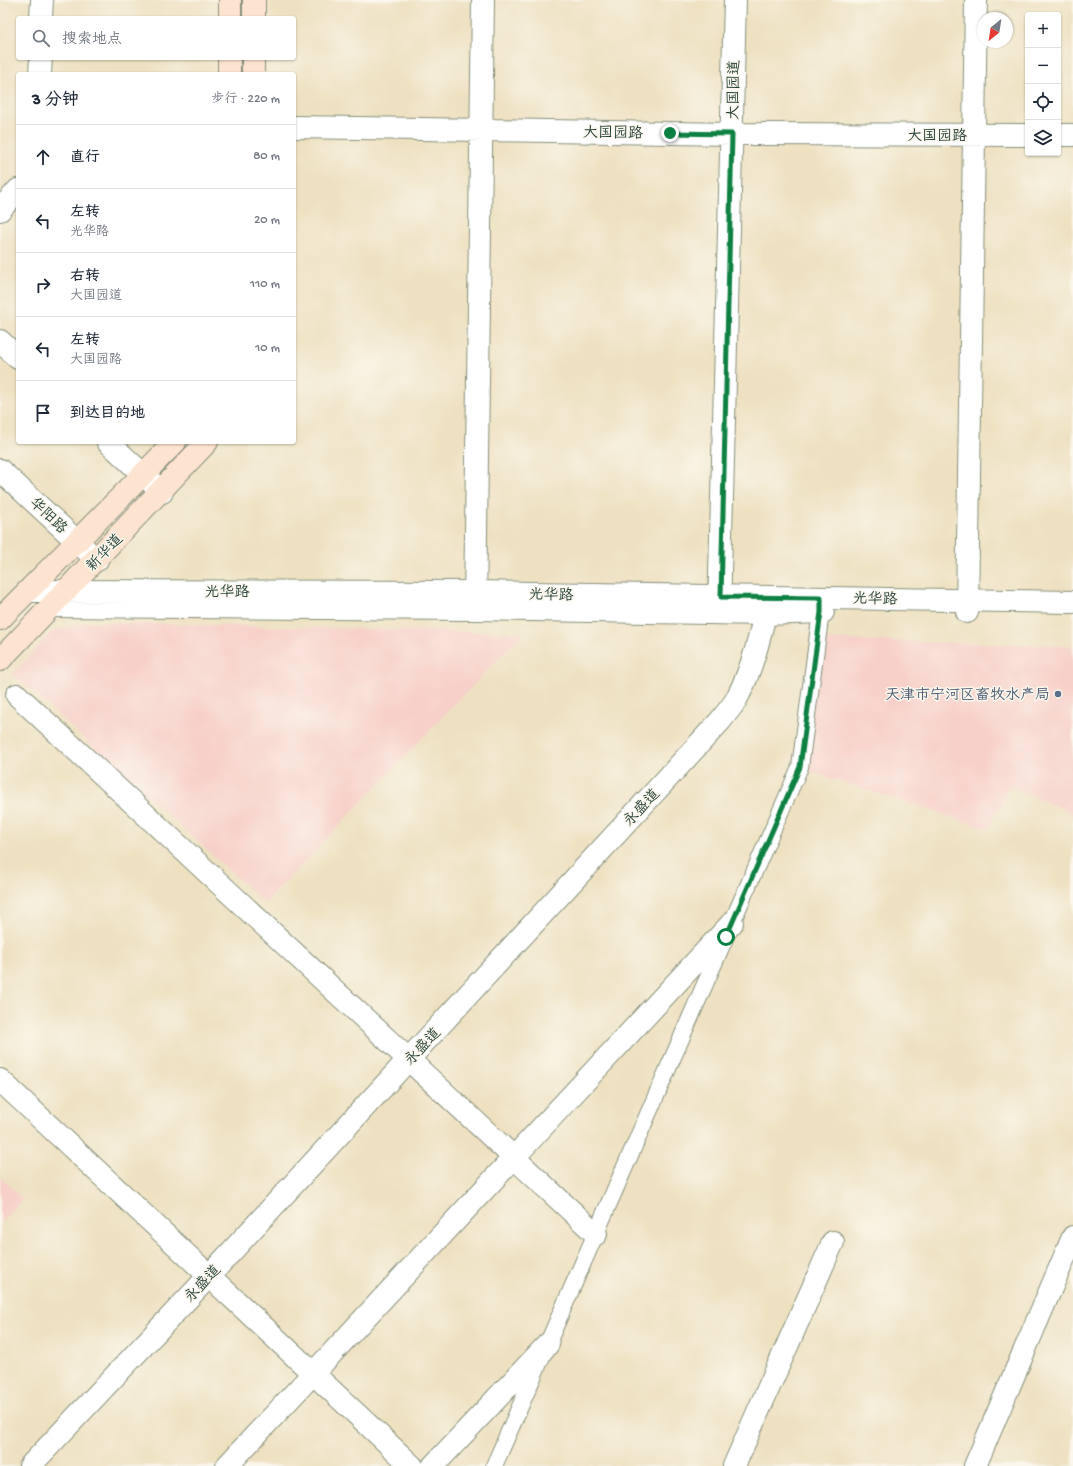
<!DOCTYPE html>
<html lang="zh">
<head>
<meta charset="utf-8">
<style>
  :root { --surface:#fff; --page:#f6f6f7; --text:#1f2937; --muted:#747a83; --line:#e0e1e3 }
  body { margin:0; font-family:"Gochi Hand","LXGW WenKai TC",sans-serif; background:var(--page); color:var(--text) }
  .controls { position:absolute; right:12px; top:12px; display:grid; overflow:hidden; border-radius:4px; box-shadow:0 1px 3px #0004 }
  .controls button { width:36px; height:36px; display:grid; place-items:center; padding:0; border:0; border-bottom:1px solid var(--line); background:var(--surface); color:var(--text); font:20px sans-serif }
  .compass { position:absolute; left:977px; top:12px; width:36px; height:36px; border-radius:50%; background:var(--surface); box-shadow:0 1px 3px #0004; rotate:210deg }
  .stop { position:absolute; width:12px; height:12px; margin:-9px; border:3px solid #0b8043; border-radius:50%; background:#fff }
  .stop.end { background:#0b8043; border-color:#fff; box-shadow:0 1px 4px #0008 }
  .list { margin:0; padding:0; list-style:none }
  h2 { display:flex; justify-content:space-between; align-items:center; height:52px; margin:0; padding:0 16px; font-size:17px }
  h2 small { font-size:13px; font-weight:400; color:var(--muted) }
  .list li { display:grid; grid-template-columns:26px 1fr auto; gap:12px; align-items:center; box-sizing:border-box; height:64px; padding:0 16px; border-top:1px solid var(--line) }
  .list b { display:block; font-size:15px; white-space:nowrap }
  .list p { margin:0; font-size:13px; white-space:nowrap; color:var(--muted) }
  .list em { font-size:13px; font-style:normal; color:var(--muted) }
  .icon { flex:none; width:22px; height:22px; fill:none; stroke:currentColor; stroke-width:2; stroke-linecap:round; stroke-linejoin:round }
  .map { position:relative; flex:none; width:1073px; height:1466px; overflow:hidden }
  .search { position:absolute; background:var(--surface); box-shadow:0 1px 3px #0004; left:16px; top:16px; width:280px; height:44px; display:flex; align-items:center; gap:10px; box-sizing:border-box; padding:0 14px; border-radius:4px; color:var(--muted); font-size:15px }
  .panel { position:absolute; background:var(--surface); box-shadow:0 1px 3px #0004; left:16px; top:72px; width:280px; height:372px; border-radius:4px }
  .map>svg:first-child { display:block }
  .built { fill:#f7d0c9 }
  .lines { fill:none; stroke-linecap:round; stroke-linejoin:round }
  .service-casing { stroke:#868f7a; stroke-width:18 }
  .minor-casing { stroke:#868f7a; stroke-width:24 }
  .tertiary-casing { stroke:#868f7a; stroke-width:24 }
  .secondary-casing { stroke:#868f7a; stroke-width:24 }
  .service { stroke:#fff; stroke-width:16 }
  .minor { stroke:#fff; stroke-width:22 }
  .tertiary { stroke:#fff; stroke-width:22 }
  .secondary { stroke:#fde4d1; stroke-width:22 }
  .route { stroke:#0b8043; stroke-width:5 }
  .service-dot { fill:#5c6f8a; stroke:#fbf7ec; stroke-width:1.5 }
  .labels { text-anchor:middle; stroke-width:3; stroke-linejoin:round; paint-order:stroke }
  .street-label { font-size:15px; fill:#1f3d34; stroke:#fbf7ec }
  .service-label { font-size:15px; fill:#4e5e75; stroke:#fbf7ec; text-anchor:end }
</style>
</head>
<body>
<div class="map">
<svg width="1073" height="1466" viewBox="0 0 1073 1466">
  <rect width="100%" height="100%" fill="#fbf7ec"/>
  <filter id="ink" filterUnits="userSpaceOnUse"><feTurbulence type="fractalNoise" baseFrequency=".025" numOctaves="2"/><feDisplacementMap in="SourceGraphic" scale="8" xChannelSelector="R" yChannelSelector="G"/><feConvolveMatrix kernelMatrix="1 2 1 2 8 2 1 2 1" color-interpolation-filters="sRGB"/></filter>
  <filter id="wash" filterUnits="userSpaceOnUse"><feTurbulence type="fractalNoise" baseFrequency=".012" numOctaves="4" result="noise"/><feDisplacementMap in="SourceGraphic" scale="16" xChannelSelector="R" yChannelSelector="G"/><feGaussianBlur stdDeviation="0.9" result="paint"/><feColorMatrix in="noise" values="0 0 0 0 0 0 0 0 0 0 0 0 0 0 0 0 0 1.4 0 .05"/><feComposite in="paint" operator="in"/></filter>
  <g filter="url(#wash)">
    <rect width="100%" height="100%" fill="#eee1c1"/>
    <path class="built" d="M87 622 523 633 265 903 13 674 51 632Z
      M812 639 1073 646V814L1010 786 988 829 793 766Z
      M0 1177 23 1199 0 1223Z"/>
  </g>
  <g filter="url(#ink)">
    <g class="lines">
      <g class="service-casing">
        <path id="service" d="M494 1466 800 767 821 612V601"/>
      </g>
      <g class="minor-casing">
        <path id="minor" d="M41 18 42 0
          M40 74 41 58
          M294 127 732 134 1028 135
          M1058 135H1073
          M0 210 18 190
          M0 341 18 358
          M108 442 162 492
          M0 470 97 560
          M475 609 483 0
          M719 612 735 0
          M967 612 976 0
          M17 695 596 1234
          M0 1080 412 1466
          M30 1466 209 1276 721 720C726 713 733 706 737 698 751 672 764 627 767 597
          M227 1466 732 923
          M433 1466 548 1344
          M734 1466 833 1242
          M975 1466 1073 1237"/>
      </g>
      <g class="tertiary-casing">
        <path id="tertiary" d="M28 591 476 592 1073 602
          M52 606 475 609 765 614 823 612"/>
      </g>
      <g class="secondary-casing">
        <path id="secondary" d="M230 18V0
          M254 18V0
          M229 74V58
          M253 74V58
          M0 619 175 442
          M0 660 207 442"/>
      </g>
      <use href="#service" class="service"/>
      <use href="#minor" class="minor"/>
      <use href="#tertiary" class="tertiary"/>
      <use href="#secondary" class="secondary"/>
    </g>
  </g>
  <g class="lines" filter="url(#ink)">
    <path class="route" d="M670 133 732 134 721 597 821 598V612L800 767 726 937"/>
  </g>
  <circle class="service-dot" cx="1058" cy="694" r="4"/>
  <g class="labels">
    <g class="street-label">
      <text transform="translate(733 90) rotate(-89)" y="5">大国园道</text>
      <text transform="translate(613 132) rotate(1)" y="5">大国园路</text>
      <text x="937" y="140">大国园路</text>
      <text transform="translate(49 515) rotate(43)" y="5">华阳路</text>
      <text transform="translate(104 552) rotate(-46)" y="5">新华道</text>
      <text x="227" y="596">光华路</text>
      <text transform="translate(551 594) rotate(1)" y="5">光华路</text>
      <text transform="translate(875 598) rotate(1)" y="5">光华路</text>
      <text transform="translate(641 807) rotate(-47)" y="5">永盛道</text>
      <text transform="translate(422 1046) rotate(-47)" y="5">永盛道</text>
      <text transform="translate(202 1283) rotate(-47)" y="5">永盛道</text>
    </g>
    <g class="service-label">
      <text x="1050" y="699">天津市宁河区畜牧水产局</text>
    </g>
  </g>
</svg>
<div class="controls">
<button>+</button>
<button>−</button>
<button><svg class="icon" aria-label="locate" viewBox="0 0 24 24"><circle cx="12" cy="12" r="6"/><path d="M12 2v4M12 18v4M2 12h4M18 12h4"/></svg></button>
<button><svg class="icon" aria-label="layers" viewBox="0 0 24 24"><path d="M12 4l9 5-9 5-9-5zM3 14l9 5 9-5"/></svg></button>
</div>
<svg class="compass" viewBox="-18 -18 36 36"><path d="M0-13l5 13h-10z" fill="#e53935"/><path d="M0 13l5-13h-10z" fill="#747a83"/></svg>
<div class="stop" style="left:726px;top:937px"></div>
<div class="stop end" style="left:670px;top:133px"></div>
<div class="search"><svg class="icon" aria-label="search" viewBox="0 0 24 24"><circle cx="10" cy="10" r="6"/><path d="M15 15l6 6"/></svg>搜索地点</div>
<section class="panel">
<h2>3 分钟<small>步行 · 220 m</small></h2>
<ul class="list">
<li><svg class="icon" aria-label="ahead" viewBox="0 0 24 24"><path d="M12 20V5M6 11l6-6 6 6"/></svg><div><b>直行</b></div><em>80 m</em></li>
<li><svg class="icon" aria-label="left" viewBox="0 0 24 24"><path d="M17 20v-9H6M10 6l-5 5 5 5"/></svg><div><b>左转</b><p>光华路</p></div><em>20 m</em></li>
<li><svg class="icon" aria-label="right" viewBox="0 0 24 24"><path d="M7 20v-9h11M14 6l5 5-5 5"/></svg><div><b>右转</b><p>大国园道</p></div><em>110 m</em></li>
<li><svg class="icon" aria-label="left" viewBox="0 0 24 24"><path d="M17 20v-9H6M10 6l-5 5 5 5"/></svg><div><b>左转</b><p>大国园路</p></div><em>10 m</em></li>
<li><svg class="icon" aria-label="arrive" viewBox="0 0 24 24"><path d="M6 21V4h12l-3 4 3 4H6"/></svg><div><b>到达目的地</b></div></li>
</ul>
</section>
</div>
</body>
</html>
